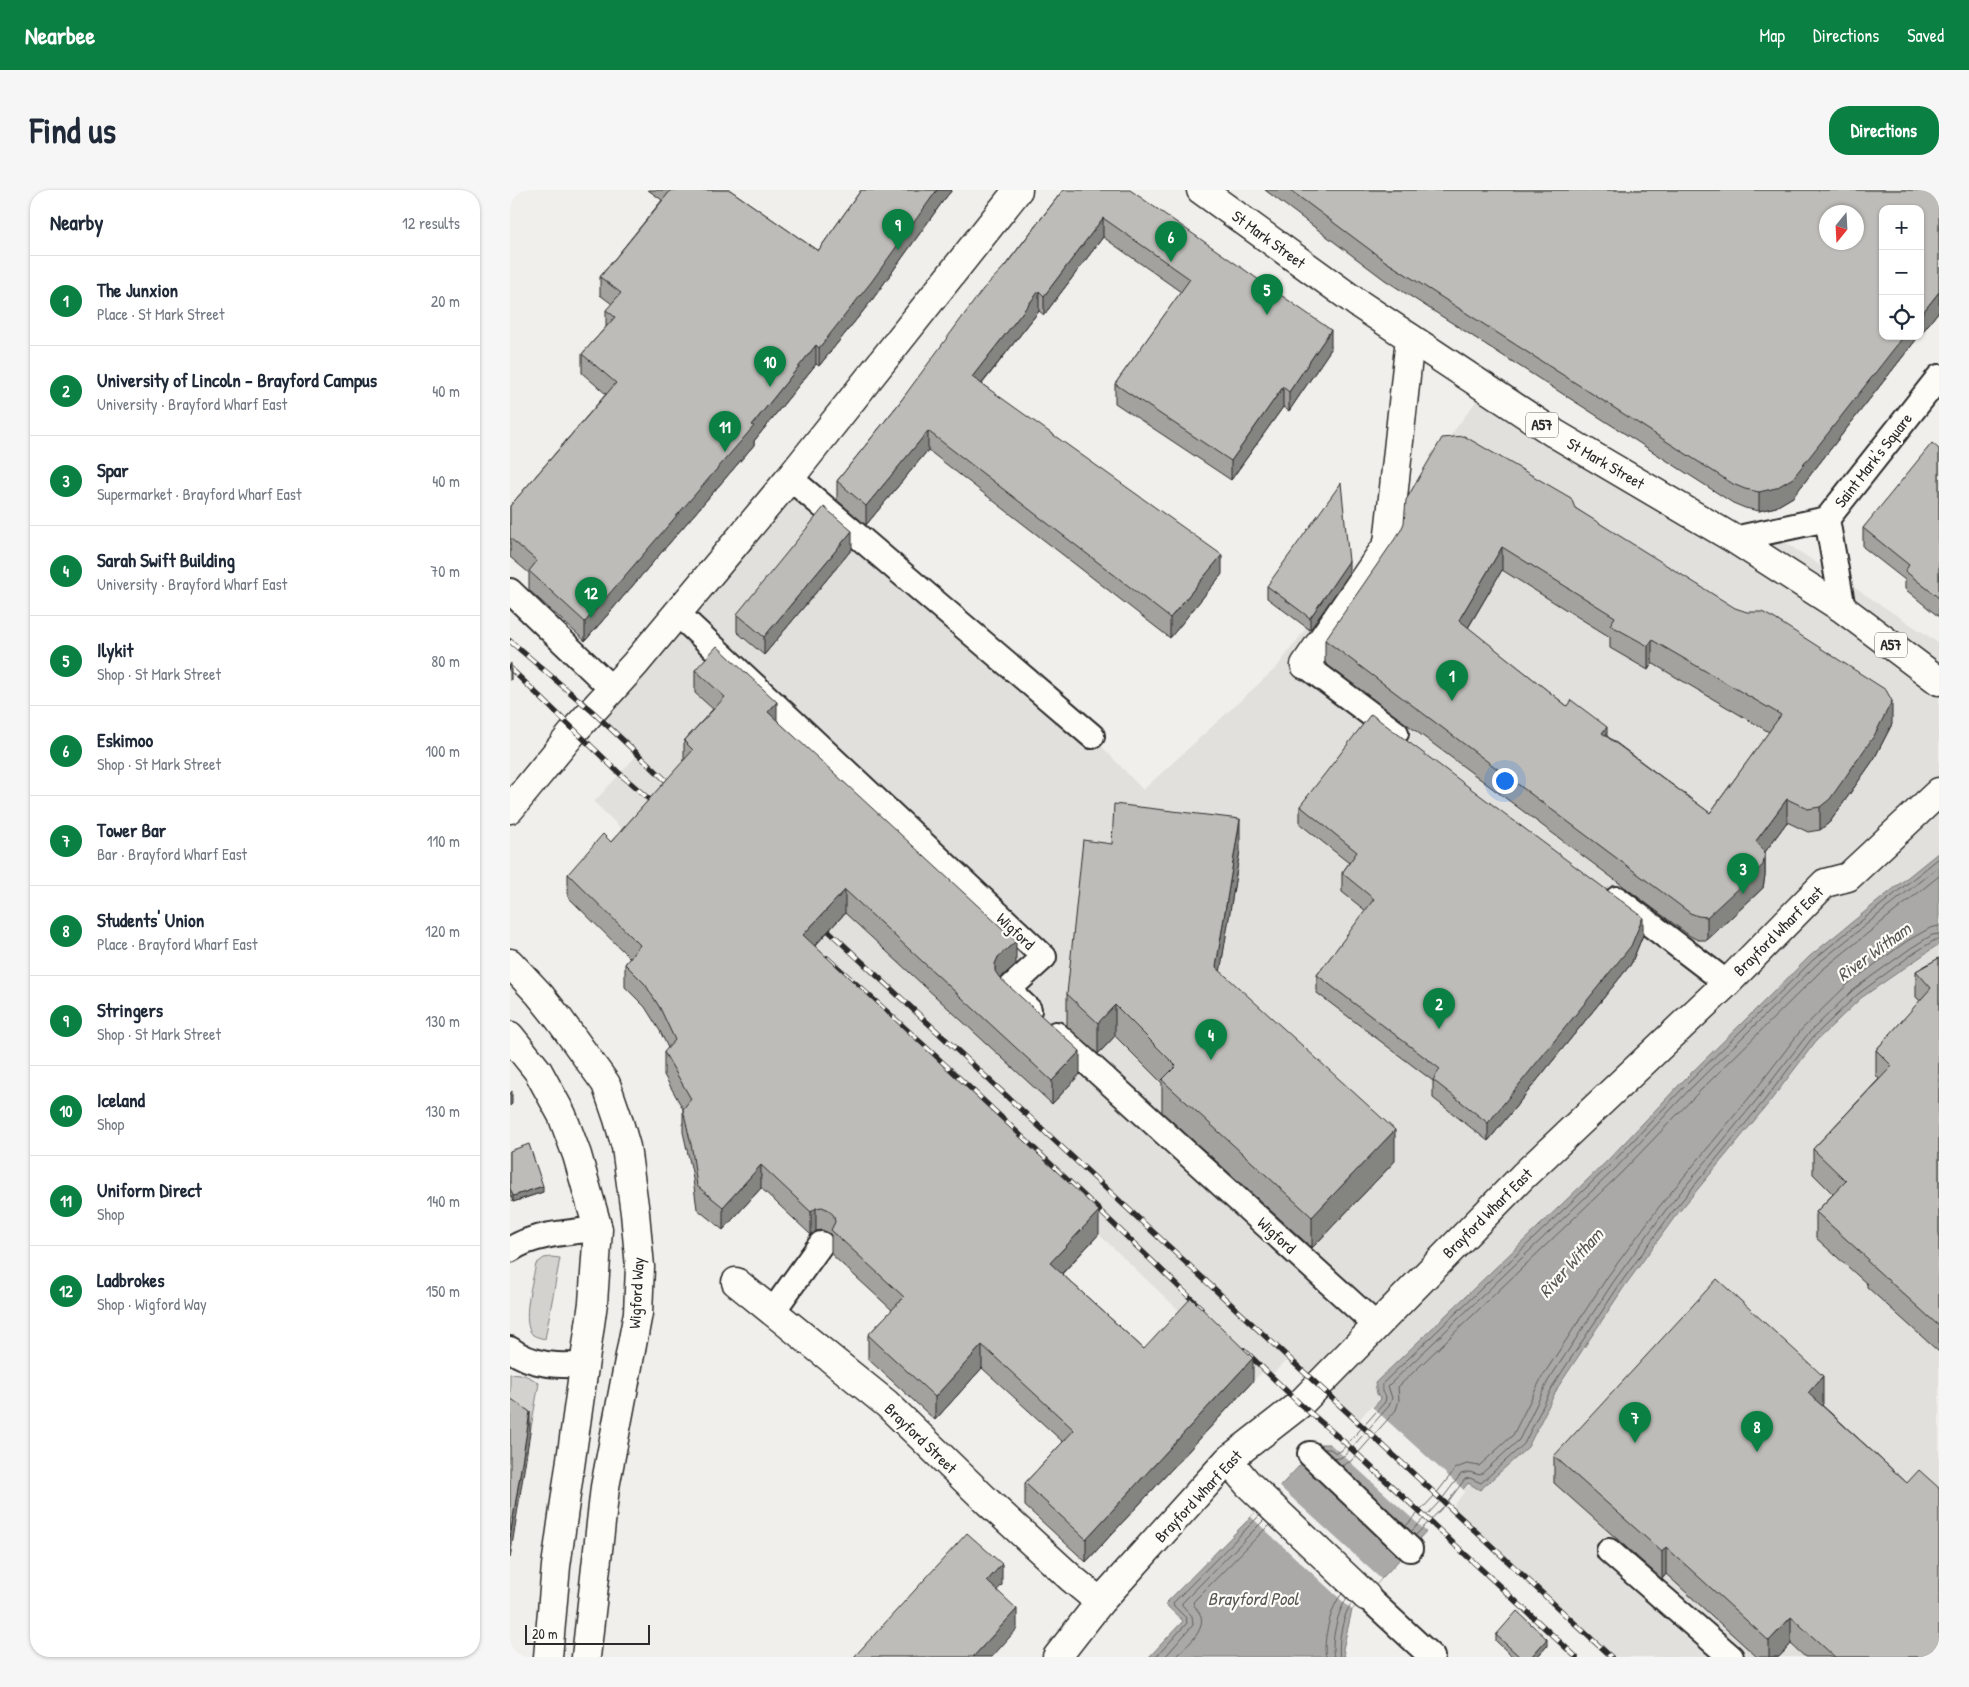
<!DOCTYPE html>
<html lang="en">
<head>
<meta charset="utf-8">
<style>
  :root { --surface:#fff; --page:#f6f6f7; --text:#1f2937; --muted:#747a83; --line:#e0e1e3; --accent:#0b8043 }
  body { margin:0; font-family:"Patrick Hand",sans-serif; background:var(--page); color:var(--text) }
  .controls { position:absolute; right:15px; top:15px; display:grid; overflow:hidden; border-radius:10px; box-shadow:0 1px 4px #0004 }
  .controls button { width:45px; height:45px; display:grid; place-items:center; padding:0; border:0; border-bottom:1px solid var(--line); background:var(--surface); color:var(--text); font:25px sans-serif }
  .compass { position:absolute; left:1309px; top:15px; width:45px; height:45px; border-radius:50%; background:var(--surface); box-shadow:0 1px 4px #0004; rotate:198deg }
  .scale { position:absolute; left:15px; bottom:12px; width:125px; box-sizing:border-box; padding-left:5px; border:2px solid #2b2b2b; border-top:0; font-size:14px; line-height:18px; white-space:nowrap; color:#2b2b2b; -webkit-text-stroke:4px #fdfcf7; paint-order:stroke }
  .you { position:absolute; left:994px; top:590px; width:18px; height:18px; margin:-12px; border:4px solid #fff; border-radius:50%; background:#1a73e8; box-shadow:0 0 0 8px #1a73e833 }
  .badge { display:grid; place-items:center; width:32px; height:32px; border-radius:50%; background:var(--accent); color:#fff; font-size:16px; font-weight:700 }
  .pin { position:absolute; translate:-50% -41px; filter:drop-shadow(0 1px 2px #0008) }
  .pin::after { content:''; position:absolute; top:26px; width:18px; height:15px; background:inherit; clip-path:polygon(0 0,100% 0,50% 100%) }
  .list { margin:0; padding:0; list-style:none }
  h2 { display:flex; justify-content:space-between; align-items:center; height:65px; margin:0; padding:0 20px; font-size:21px }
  h2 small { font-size:16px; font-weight:400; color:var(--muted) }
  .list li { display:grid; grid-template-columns:32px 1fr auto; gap:15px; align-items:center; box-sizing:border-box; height:90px; padding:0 20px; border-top:1px solid var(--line) }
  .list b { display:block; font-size:19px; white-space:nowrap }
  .list p { margin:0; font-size:16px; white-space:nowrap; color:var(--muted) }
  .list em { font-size:16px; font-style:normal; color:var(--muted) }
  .icon { flex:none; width:28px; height:28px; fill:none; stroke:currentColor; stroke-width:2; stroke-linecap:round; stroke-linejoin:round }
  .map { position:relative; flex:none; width:1429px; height:1467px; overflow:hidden; border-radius:20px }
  header { display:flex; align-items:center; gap:30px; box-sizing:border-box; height:70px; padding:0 25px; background:var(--accent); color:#fff }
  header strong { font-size:24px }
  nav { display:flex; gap:28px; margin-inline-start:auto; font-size:18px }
  .intro { display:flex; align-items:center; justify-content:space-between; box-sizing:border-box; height:120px; padding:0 30px }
  h1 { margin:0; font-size:35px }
  .button { padding:12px 22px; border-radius:20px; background:var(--accent); color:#fff; font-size:18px; font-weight:700 }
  main { display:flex; gap:30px; padding:0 30px }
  aside { flex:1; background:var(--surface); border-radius:20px; box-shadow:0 1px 4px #0004 }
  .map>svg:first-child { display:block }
  .built { fill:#e1e0dc }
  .green { fill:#d3d2cf; stroke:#7f7e7d }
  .water { fill:#aaa9a7; stroke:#777775 }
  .pier { fill:#f0efeb }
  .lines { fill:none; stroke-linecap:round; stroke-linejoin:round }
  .shore { stroke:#5e5d5d; stroke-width:1 }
  .lane-casing { stroke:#2b2b2b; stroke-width:28 }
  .street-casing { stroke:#2b2b2b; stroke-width:31 }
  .secondary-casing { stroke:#2b2b2b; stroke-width:31 }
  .primary-casing { stroke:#2b2b2b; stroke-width:31 }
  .lane { stroke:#fdfcf7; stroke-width:24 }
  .street { stroke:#fdfcf7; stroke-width:28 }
  .secondary { stroke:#fdfcf7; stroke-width:28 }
  .primary { stroke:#fdfcf7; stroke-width:28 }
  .rail-casing { stroke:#2b2b2b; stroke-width:5.5 }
  .rail { stroke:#fdfcf7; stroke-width:4; stroke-dasharray:11; stroke-linecap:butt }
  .wall { fill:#a3a29e; stroke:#2b2b2b; fill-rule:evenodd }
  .shaded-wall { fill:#848481; stroke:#2b2b2b }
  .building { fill:#bdbcb8; stroke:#2b2b2b; fill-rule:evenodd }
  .labels { text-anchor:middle; stroke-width:4.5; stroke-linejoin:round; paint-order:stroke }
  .shield { fill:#fdfcf7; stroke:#6a6a68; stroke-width:1 }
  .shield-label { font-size:15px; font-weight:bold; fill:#2b2b2b }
  .street-label { font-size:16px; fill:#2b2b2b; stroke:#fdfcf7 }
  .water-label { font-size:18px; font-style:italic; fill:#575756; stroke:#fdfcf7 }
</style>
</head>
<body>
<header>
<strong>Nearbee</strong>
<nav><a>Map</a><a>Directions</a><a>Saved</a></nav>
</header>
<div class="intro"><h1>Find us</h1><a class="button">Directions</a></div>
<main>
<aside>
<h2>Nearby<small>12 results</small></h2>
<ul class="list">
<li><span class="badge">1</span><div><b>The Junxion</b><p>Place · St Mark Street</p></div><em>20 m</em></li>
<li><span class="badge">2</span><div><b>University of Lincoln - Brayford Campus</b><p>University · Brayford Wharf East</p></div><em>40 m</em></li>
<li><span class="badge">3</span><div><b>Spar</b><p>Supermarket · Brayford Wharf East</p></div><em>40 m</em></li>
<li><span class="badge">4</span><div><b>Sarah Swift Building</b><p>University · Brayford Wharf East</p></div><em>70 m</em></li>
<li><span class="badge">5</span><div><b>Ilykit</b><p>Shop · St Mark Street</p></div><em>80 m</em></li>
<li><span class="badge">6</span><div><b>Eskimoo</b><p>Shop · St Mark Street</p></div><em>100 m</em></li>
<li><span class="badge">7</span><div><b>Tower Bar</b><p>Bar · Brayford Wharf East</p></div><em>110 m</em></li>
<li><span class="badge">8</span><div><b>Students' Union</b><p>Place · Brayford Wharf East</p></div><em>120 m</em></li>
<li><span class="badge">9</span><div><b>Stringers</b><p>Shop · St Mark Street</p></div><em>130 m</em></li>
<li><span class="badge">10</span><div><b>Iceland</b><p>Shop</p></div><em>130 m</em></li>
<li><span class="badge">11</span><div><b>Uniform Direct</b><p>Shop</p></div><em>140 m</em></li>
<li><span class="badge">12</span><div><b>Ladbrokes</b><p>Shop · Wigford Way</p></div><em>150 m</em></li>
</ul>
</aside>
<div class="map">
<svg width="1429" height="1467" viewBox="0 0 1429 1467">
  <rect width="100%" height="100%" fill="#f0efeb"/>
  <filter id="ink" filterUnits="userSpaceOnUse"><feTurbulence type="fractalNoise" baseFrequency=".02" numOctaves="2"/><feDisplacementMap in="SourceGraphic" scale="10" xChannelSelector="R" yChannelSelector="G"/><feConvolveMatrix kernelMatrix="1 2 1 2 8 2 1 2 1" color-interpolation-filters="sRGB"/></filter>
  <g filter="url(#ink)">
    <path class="built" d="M976 198 1223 349H1270L1429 453V1467H1101L977 1351 778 1169 759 1187 752 1182 743 1191 531 989 113 640 84 612 128 564 83 522 271 280 582 546 633 600 767 477Z"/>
    <path class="green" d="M41 1067 50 1068 35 1149C31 1148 26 1147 23 1145 10 1133 23 1090 26 1074L34 1068Z
      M0 1184C11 1182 20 1187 29 1193L20 1243 0 1229Z"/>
    <path class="water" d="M1429 662V754L1351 808 1306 851 1258 914 1164 1028 1114 1097 1048 1197 1018 1257 970 1300 958 1293 940 1316 842 1420 833 1459 835 1467H639L673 1431 655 1414 741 1327 810 1254H823L827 1258 871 1209 867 1204 865 1193 1097 971 1172 892 1300 766Z"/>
    <path class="pier" d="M861 1216 955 1301 942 1318 918 1343 818 1252H824L827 1255Z
      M769 1296 871 1389 842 1420 741 1327Z"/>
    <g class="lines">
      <path class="shore" d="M814 1259H820L826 1263 831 1261 875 1212 876 1207 872 1202V1194L1101 974 1176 895 1303 770 1429 668
        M824 1269 830 1268 835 1265 879 1216 882 1208 878 1196 1105 979 1180 899 1307 774 1429 676
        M831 1276 841 1271 886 1220 889 1210 888 1197 1110 984 1186 905 1312 780 1429 686
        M895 1337 926 1304 946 1278 957 1274 969 1276 1003 1245 1032 1187 1098 1086 1149 1017 1243 903 1292 839 1339 793 1397 751 1420 738 1429 736
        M901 1342 932 1309 951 1284 959 1282 970 1285 1009 1250 1038 1191 1104 1091 1155 1021 1249 907 1298 844 1344 799 1401 758 1422 745 1429 744
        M905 1346 937 1313 955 1289 960 1288 971 1293 1014 1254 1044 1194 1110 1094 1160 1025 1254 911 1302 848 1348 804 1404 763 1425 750H1429
        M646 1467 677 1433 676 1428 664 1416 663 1413 749 1326
        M655 1467 683 1435 682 1426 672 1415V1413L754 1330
        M665 1467C675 1457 695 1443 691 1426 689 1421 684 1417 683 1412L759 1335
        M816 1467C812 1453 821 1414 832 1404
        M824 1467C820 1454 828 1418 837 1409
        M830 1467C827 1456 833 1422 842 1413"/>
      <g class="lane-casing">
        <path id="lane" d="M280 288 582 546
          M1317 329 1333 419
          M1224 349 1317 329 1429 187
          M0 401 103 500
          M167 423 534 767 498 800 519 820
          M795 475 886 543
          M1107 709 1217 793
          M546 844 867 1136
          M0 1060C22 1044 61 1042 88 1039
          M263 1121 311 1054
          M0 1159C22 1176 48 1176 74 1175
          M800 1264 900 1359
          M1099 1361 1221 1467
          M856 1406 922 1467"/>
      </g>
      <g class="street-casing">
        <path id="street" d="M795 475 878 354 900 148
          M0 619 65 540 125 474 280 288 508 0
          M226 1092 377 1214 478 1312 561 1388 590 1412
          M718 1270 738 1294 856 1406
          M547 1467 590 1412 718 1270 790 1214 1013 986 1217 793 1315 693 1338 687 1429 602"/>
      </g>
      <g class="secondary-casing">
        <path id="secondary" d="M0 773 29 804 49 829 96 894 108 929 116 957 125 1023 130 1077 128 1123 95 1297 76 1467
          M0 846 28 881 52 925 67 965 88 1039 83 1113 46 1376 38 1467"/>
      </g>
      <g class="primary-casing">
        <path id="primary" d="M691 0 846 112 1044 243 1224 349 1333 419 1429 491"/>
      </g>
      <use href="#lane" class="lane"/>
      <use href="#street" class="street"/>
      <use href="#secondary" class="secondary"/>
      <use href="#primary" class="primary"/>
      <g class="rail-casing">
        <path id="rail" d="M0 451 83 522 166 600
          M0 478 108 582 149 618
          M308 731 1101 1467
          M317 768C445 881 568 1000 691 1118
          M734 1160 790 1214 833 1251 1066 1467"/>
      </g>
      <use href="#rail" class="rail"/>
    </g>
    <path class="wall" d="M138 0H220L308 61 351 0H442L433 11 362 110 309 176 306 174 244 251V255L75 451 19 400V383L0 367V316L96 204 72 183V164L96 137V120L102 114 90 105V87L152 10Z
      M553 0 821 159 779 221 773 217 721 290 605 213V194L671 102 593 47 534 125 529 121 472 194 712 384 660 448 418 260 356 335 327 310V291L387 216Z
      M755 0H1429V121L1410 145V19L1373 146H1409L1283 307 1266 317 1249 321 1235 318 1223 313 875 90Z
      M1429 259V427L1395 399V390L1353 357V338Z
      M1065 318 1382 534 1364 569 1320 632 1310 640 1298 642 1277 632 1255 662V685L1253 698 1197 750H1188L1180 746 815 473V450ZM992 380 1100 447V458L1138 480 1142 473 1259 542 1200 623 1057 516 958 438Z
      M342 359 254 465 227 442V424Z
      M839 384 800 440 757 408V396Z
      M185 480 267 530 506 774 490 788 570 884 542 914 335 723 305 756 589 1044 552 1084 634 1159 743 1191 576 1372 515 1316V1293L553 1252 472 1178 425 1230 358 1169V1145L382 1120 321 1064V1045L319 1043 312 1040 306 1041 301 1045 251 998 213 1040 187 1019 182 982 173 942V919L154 885V862L158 858 150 841 135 817 115 797V774L120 768 58 707V684L101 652 174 571V551L203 519 185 503Z
      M790 616 1133 745 1121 774 978 951 923 908V891L807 803V785L856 721 832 702V683L839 673 790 634Z
      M602 654 730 660 710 781 885 971 802 1058 652 922V893L605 846 588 864 557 836V804Z
      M1429 768V1162L1357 1097V1094L1306 1048V1022L1323 1004 1303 984V959L1369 889 1366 885V860L1410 811 1406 807V781Z
      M0 961 33 1002 3 1012 0 1004Z
      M1313 1214 1312 1215 1397 1293 1429 1467H1295L1281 1454 1269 1467H1247L1156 1384 1152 1389 1044 1293V1266Z
      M986 1445 1037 1456 1027 1467H1003L986 1451Z"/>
    <path class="shaded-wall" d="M427 0H442L433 11 362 110 309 176V158Z
      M593 28V47L534 125V106Z
      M529 101V121L462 206V187Z
      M1429 102V121L1410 145V126Z
      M821 140V159L779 221V202Z
      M1394 146H1409L1283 307 1266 317 1249 321V302Z
      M306 155V174L244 251V255L75 451V432L242 235Z
      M773 197V217L721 290V271Z
      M418 241V260L356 335V316Z
      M342 341V359L254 465V447Z
      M992 357V380L949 453V430Z
      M712 365V384L660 448V428Z
      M839 371V384L800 440V428Z
      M1142 450V473L1138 480V456Z
      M1 473V490L0 491V474Z
      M1382 511V534L1364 569 1320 632 1310 640V617Z
      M267 512V535L258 522Z
      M1097 537V560L1092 543Z
      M1277 609V632L1255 662V685L1253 698 1197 750V727L1246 651Z
      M730 629V660L706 808V777Z
      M335 700V723L293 768V745Z
      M1133 727V745L1121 774 978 951V933Z
      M506 751V774L488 790 485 797V774L488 767Z
      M605 815V846L588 864V833Z
      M570 861V884L542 914V891Z
      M2 901V914L0 916V904Z
      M885 940V971L802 1058V1027Z
      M251 975V998L213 1040V1017Z
      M33 996V1002L3 1012V1006Z
      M306 1018V1041L301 1045V1022Z
      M589 1021V1044L540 1096V1073Z
      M472 1155V1178L425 1230V1207Z
      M743 1168V1191L576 1372V1349Z
      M1313 1186V1214L1298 1230V1203Z
      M20 1222V1243L0 1368V1347Z
      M1156 1357V1384L1152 1389V1362Z
      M492 1374V1395L477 1411V1391Z
      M507 1419V1439L482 1467H463Z
      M1281 1427V1454L1269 1467H1259V1451Z
      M1037 1449V1456L1027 1467H1021Z"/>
    <path class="building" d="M161 0H220L308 61 351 0H427L362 91 309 158 306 155 242 235 244 236 75 432 19 381 27 371 0 348V316L106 193 72 164 105 127 96 120 111 103 90 87Z
      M553 0H620L821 140 779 202 773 197 721 271 605 194 680 89 593 28 534 106 529 101 462 187 712 365 660 428 418 241 356 316 327 291 387 216 473 99 495 76Z
      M780 0H1429V102L1410 126V19H1373V146H1394L1283 288 1266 298 1249 302 1235 299 1223 294 875 71ZM1316 22H1346V52H1316Z
      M954 246 1061 308 1065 318 1225 418 1237 422H1252L1265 429 1376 500 1382 511 1364 546 1320 609 1310 617 1298 619 1277 609 1246 651 1255 662 1253 675 1197 727 1188 726 1180 723 815 450 891 340 894 333 896 310 932 248ZM992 357 1105 427 1100 435 1138 456 1142 450 1271 525 1200 623 1092 543 1097 537 1061 510 1057 516 949 430Z
      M1422 253 1429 259V408L1395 381 1399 375 1353 338Z
      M831 293 839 371 800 428 757 396Z
      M314 317 342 341 254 447 227 424Z
      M207 456 267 512 258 522 506 751 488 767 485 774V781L489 787 570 861 542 891 335 700 293 745 589 1021 540 1073 634 1159 681 1108 743 1168 576 1349 515 1293 564 1240 472 1155 425 1207 358 1145 394 1107 321 1040 325 1032 324 1026 319 1020 312 1017 306 1018 301 1022 251 975 213 1017 187 996 182 959 173 919 181 909 154 862 165 850 150 818 135 794 115 774 130 755 58 684 93 644 101 652 183 560 174 551 215 507 185 480Z
      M861 524 1133 727 1121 756 978 933 923 890 930 879 807 785 864 709 832 683 847 662 790 616Z
      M604 614 730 629 706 777 885 940 802 1027 652 890 666 876 605 815 588 833 557 804 573 650 602 654Z
      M1429 768V1136L1357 1071 1358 1069 1306 1022 1336 991 1303 959 1382 876 1366 860 1421 798 1406 781Z
      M19 954 33 996 3 1006 0 998V961Z
      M1207 1089 1313 1186 1298 1203 1397 1293 1409 1280 1429 1298V1467H1325L1281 1427 1259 1451 1156 1357 1152 1362 1044 1266Z
      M0 1208 20 1222 0 1347Z
      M457 1343 492 1374 477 1391 507 1419 463 1467H344Z
      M1007 1421 1037 1449 1021 1467H1010L986 1445Z"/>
  </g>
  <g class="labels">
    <g class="shield">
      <rect x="1016" y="222.5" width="32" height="25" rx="4"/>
      <rect x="1365" y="442.5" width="32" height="25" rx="4"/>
    </g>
    <g class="shield-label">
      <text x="1032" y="240">A57</text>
      <text x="1381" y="460">A57</text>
    </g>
    <g class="street-label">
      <text transform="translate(759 49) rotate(36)" y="6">St Mark Street</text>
      <text transform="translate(1363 270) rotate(-52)" y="6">Saint Mark's Square</text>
      <text transform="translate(1096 273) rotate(30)" y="6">St Mark Street</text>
      <text transform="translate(506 741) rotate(43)" y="6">Wigford</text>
      <text transform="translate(1268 741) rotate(-45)" y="6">Brayford Wharf East</text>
      <text transform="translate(977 1023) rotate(-45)" y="6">Brayford Wharf East</text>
      <text transform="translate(767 1045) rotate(42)" y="6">Wigford</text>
      <text transform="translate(126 1103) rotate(-87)" y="6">Wigford Way</text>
      <text transform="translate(411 1248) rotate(44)" y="6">Brayford Street</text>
      <text transform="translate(688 1306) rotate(-47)" y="6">Brayford Wharf East</text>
    </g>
    <g class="water-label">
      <text transform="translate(1364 762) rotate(-36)" y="6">River Witham</text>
      <text transform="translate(1061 1073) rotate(-48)" y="6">River Witham</text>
      <text x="743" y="1415">Brayford Pool</text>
    </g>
  </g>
</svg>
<div class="controls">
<button>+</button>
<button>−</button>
<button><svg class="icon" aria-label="locate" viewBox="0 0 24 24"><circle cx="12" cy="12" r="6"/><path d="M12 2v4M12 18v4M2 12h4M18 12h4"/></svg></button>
</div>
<svg class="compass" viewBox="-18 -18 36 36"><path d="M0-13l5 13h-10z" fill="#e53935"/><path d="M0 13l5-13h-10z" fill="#747a83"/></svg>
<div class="scale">20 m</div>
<div class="you"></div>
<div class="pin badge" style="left:942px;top:511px">1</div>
<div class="pin badge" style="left:929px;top:839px">2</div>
<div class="pin badge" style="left:1233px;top:704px">3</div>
<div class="pin badge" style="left:701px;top:870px">4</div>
<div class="pin badge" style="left:757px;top:125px">5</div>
<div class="pin badge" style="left:661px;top:72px">6</div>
<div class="pin badge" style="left:1125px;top:1253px">7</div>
<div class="pin badge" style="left:1247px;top:1262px">8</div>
<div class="pin badge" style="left:388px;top:60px">9</div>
<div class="pin badge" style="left:260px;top:197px">10</div>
<div class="pin badge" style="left:215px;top:262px">11</div>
<div class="pin badge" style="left:81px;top:428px">12</div>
</div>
</main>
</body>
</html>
